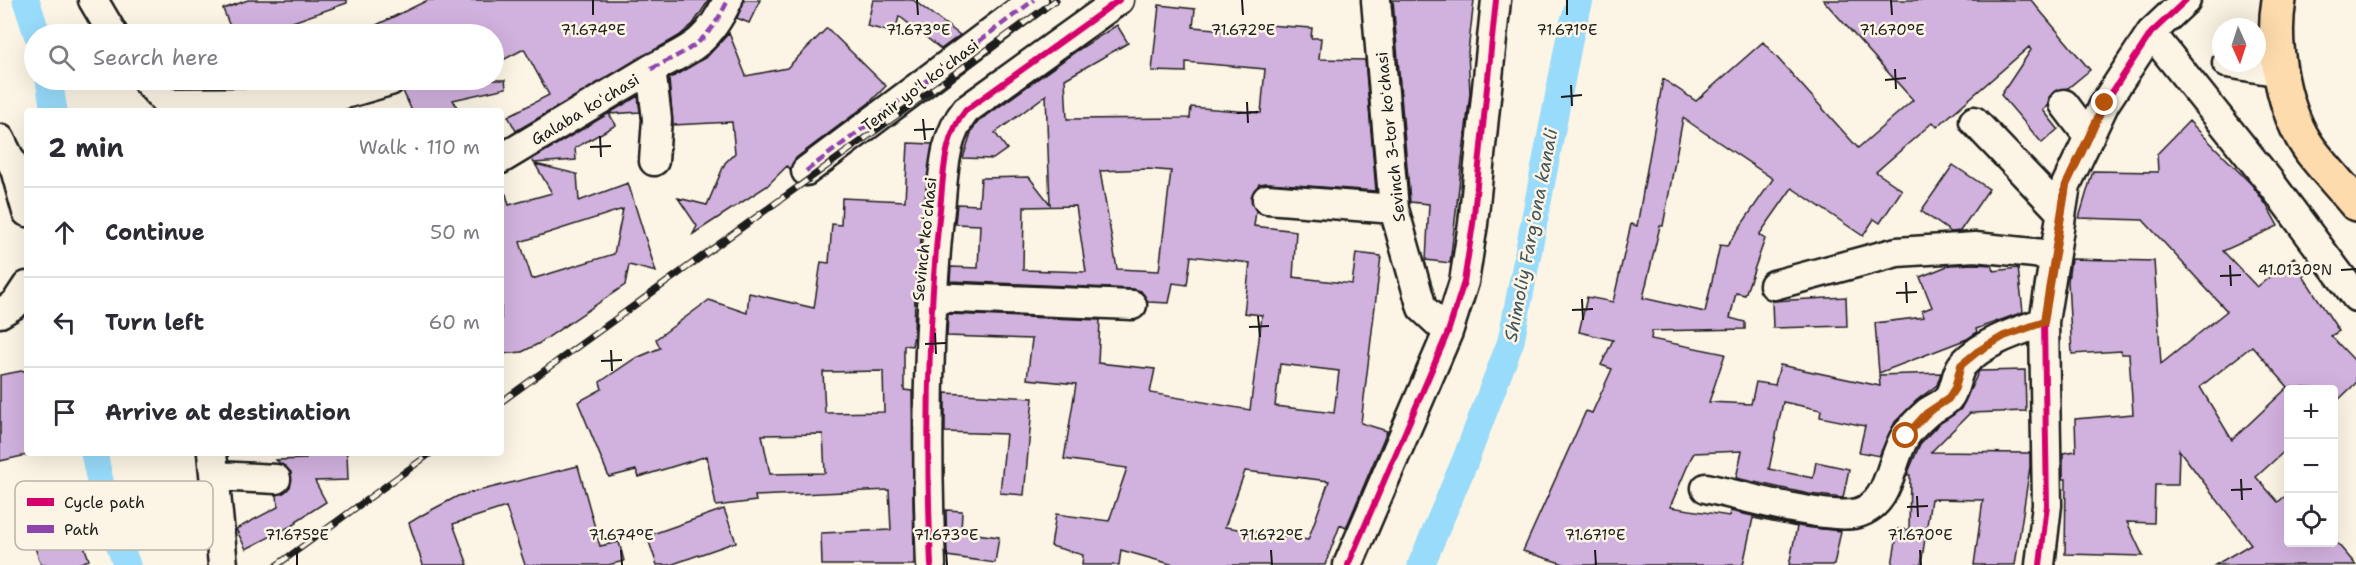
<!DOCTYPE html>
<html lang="en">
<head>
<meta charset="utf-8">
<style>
  :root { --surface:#fff; --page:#f7f7f7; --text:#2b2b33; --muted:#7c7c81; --line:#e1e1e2 }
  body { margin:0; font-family:"Shantell Sans",sans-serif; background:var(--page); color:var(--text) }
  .controls { position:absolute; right:18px; bottom:18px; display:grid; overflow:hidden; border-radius:6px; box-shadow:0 6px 24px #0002 }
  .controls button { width:54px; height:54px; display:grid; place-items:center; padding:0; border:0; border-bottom:2px solid var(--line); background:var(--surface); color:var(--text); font:30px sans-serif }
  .compass { position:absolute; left:2212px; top:18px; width:54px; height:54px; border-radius:50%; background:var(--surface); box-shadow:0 6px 24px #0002; rotate:177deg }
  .stop { position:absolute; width:18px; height:18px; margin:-14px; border:4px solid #b45309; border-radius:50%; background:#fff }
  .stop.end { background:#b45309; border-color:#fff; box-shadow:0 2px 6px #0008 }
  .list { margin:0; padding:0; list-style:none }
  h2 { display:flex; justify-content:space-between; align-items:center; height:78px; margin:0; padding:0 24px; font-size:26px }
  h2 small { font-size:20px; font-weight:400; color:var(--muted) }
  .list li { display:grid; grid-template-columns:39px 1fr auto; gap:18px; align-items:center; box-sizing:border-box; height:90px; padding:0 24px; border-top:2px solid var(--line) }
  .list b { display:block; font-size:22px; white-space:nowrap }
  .list em { font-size:20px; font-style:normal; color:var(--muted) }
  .icon { flex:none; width:33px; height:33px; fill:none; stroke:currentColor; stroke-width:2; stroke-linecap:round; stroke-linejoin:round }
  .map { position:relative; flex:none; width:2356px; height:565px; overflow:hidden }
  .search { position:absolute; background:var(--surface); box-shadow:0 6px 24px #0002; left:24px; top:24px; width:480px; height:66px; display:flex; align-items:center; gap:15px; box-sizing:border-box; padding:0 21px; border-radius:33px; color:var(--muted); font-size:22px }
  .panel { position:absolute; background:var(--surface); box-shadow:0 6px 24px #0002; left:24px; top:108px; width:480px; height:348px; border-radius:6px }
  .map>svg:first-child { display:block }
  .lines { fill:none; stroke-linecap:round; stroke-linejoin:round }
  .canal { stroke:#98dbfa; stroke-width:27 }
  .building { fill:#d1b1de; stroke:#1c1c1c; stroke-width:1.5; fill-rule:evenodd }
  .minor-casing { stroke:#1c1c1c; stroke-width:33 }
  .major-casing { stroke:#1c1c1c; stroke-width:38 }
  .minor { stroke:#fcf5e5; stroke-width:28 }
  .major { stroke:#fedbac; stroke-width:33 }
  .rail-casing { stroke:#1c1c1c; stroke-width:7 }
  .rail { stroke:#fcf5e5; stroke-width:4.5; stroke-dasharray:14; stroke-linecap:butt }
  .quiet { stroke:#8e44ad; stroke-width:4.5; stroke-dasharray:9 4.5; stroke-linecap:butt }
  .cycleway-casing { stroke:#fcf5e5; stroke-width:10 }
  .cycleway { stroke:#d6006c; stroke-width:6 }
  .route { stroke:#b45309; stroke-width:8 }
  .ticks { fill:none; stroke:#1c1c1c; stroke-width:2 }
  .labels { text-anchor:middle; stroke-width:5; stroke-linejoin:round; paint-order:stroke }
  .street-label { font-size:16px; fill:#1c1c1c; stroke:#fcf5e5 }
  .water-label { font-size:18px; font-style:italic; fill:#41555f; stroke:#fcf5e5 }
  .key { fill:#fcf5e5; stroke:#b9b4a9; stroke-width:1.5 }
  .key-label { font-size:16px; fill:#1c1c1c }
  .ticks-label { font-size:15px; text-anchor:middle; fill:#1c1c1c; stroke:#fcf5e5; stroke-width:5; stroke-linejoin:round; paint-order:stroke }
</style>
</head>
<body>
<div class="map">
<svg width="2356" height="565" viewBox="0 0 2356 565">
  <rect width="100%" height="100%" fill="#fcf5e5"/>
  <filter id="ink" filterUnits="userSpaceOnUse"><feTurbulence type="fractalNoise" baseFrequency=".0167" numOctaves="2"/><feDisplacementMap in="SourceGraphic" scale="12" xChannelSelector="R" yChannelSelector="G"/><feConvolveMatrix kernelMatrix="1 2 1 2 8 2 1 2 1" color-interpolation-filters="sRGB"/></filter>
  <g filter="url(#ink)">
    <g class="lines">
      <path class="canal" d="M26 0 37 34
        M49 80 54 111
        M94 453 106 509 127 565
        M1421 565 1465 461 1511 341 1571 31 1580 0"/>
    </g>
    <path class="building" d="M248 0H347V3L284 25 287 34H233L223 9Z
      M428 0H709L693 24 679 36 516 131 508 116 549 95 524 49 503 60 501 56 494 60V34H358Z
      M744 0H760L749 23 737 18Z
      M873 0H913L960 35 941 49 899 16 895 33 867 26Z
      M1393 0H1474L1468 52 1470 93 1450 263 1426 260 1429 204 1410 202Z
      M1823 0H2031L2090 70 2068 88 2055 91 2049 97 2048 106 2043 110 2058 129 2042 143 2001 95 2031 50 2029 47 1937 127 1933 122 1876 172 1902 190 1880 223 1874 219 1863 236 1792 188 1759 235 1765 239 1745 295 1736 293 1730 318 1745 322V329L1652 331 1651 339 1725 354 1709 402 1751 404 1756 382 1775 385 1780 365 1880 386 1879 375 1941 373 1937 385 1917 400 1895 422 1879 456 1859 452 1865 426 1820 417 1821 410 1783 402 1769 469 1813 478 1816 462 1849 469 1843 498 1809 494 1736 478 1742 451 1694 453 1691 458 1670 507 1729 516 1730 511 1803 527 1841 531 1834 565H1789L1797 527 1753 518 1743 565H1567L1523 551 1586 411 1592 413 1612 369 1601 365 1613 340 1579 332 1587 297 1613 302 1631 224 1637 226 1663 79 1696 101 1763 42 1858 148 1913 100ZM1683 118 1773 179 1727 246 1720 245 1705 312 1643 298 1660 226H1663Z
      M1159 5 1195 9 1193 27 1238 31V23L1312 28 1311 38H1321L1319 59 1365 60 1376 191 1268 183 1259 184 1251 197 1256 211 1254 226 1296 231 1293 277 1352 284 1356 253 1381 256 1361 423 1387 431 1346 528 1340 525 1325 565H1174L1121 550 1119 565H1082L1083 555 1051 546 1056 514 1109 521 1127 468 1064 459 1076 384 1027 379 1032 339 947 336 948 314 1100 320 1098 363 1155 369 1150 393 1250 410 1262 315 1244 313 1250 263 1191 256 1187 285 1173 283 1169 303 1148 302 1141 291 1133 289 950 281 951 267 978 268 980 225 955 224 957 204 979 205 981 178 1029 177 1050 204 1046 95 995 133 1007 149 993 159 963 158 972 130 978 122 1078 50 1117 25 1128 43 1065 79 1067 119 1190 118 1191 107 1261 113 1265 69 1186 62V72L1152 71ZM1147 169 1171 171 1159 271 1117 269 1100 171ZM1076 206 1086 272 1023 270 1024 207ZM1280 364 1339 371 1334 413 1275 406ZM1245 471 1329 481 1308 540 1225 527Z
      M827 28 886 86 869 103 796 158 790 169 787 166 767 186 693 234 697 226 678 198 707 205 725 163 735 153 732 122 673 125 669 79 707 57 729 33 746 76 787 68Z
      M406 80H505L506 88 453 100 459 111H412L403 91Z
      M638 96 640 112 609 114 616 125 575 148 576 160 534 163 532 159Z
      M2189 121 2252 185 2267 206 2278 226 2223 251 2257 287 2294 257 2307 273 2303 276 2339 331 2331 336 2356 362V383L2334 404V390L2289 387V447L2256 477 2278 502 2289 493V543H2337L2356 565H2215L2251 544 2179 450 2178 485H2155L2154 523 2127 522 2143 556 2065 554 2066 479H2063V453L2076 451 2075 419 2133 414 2129 354H2122L2121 351 2072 354 2068 281 2071 259 2154 261 2161 364 2227 311 2143 220 2079 218 2093 171 2158 172 2157 154ZM2252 346 2288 387 2232 440 2200 387Z
      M908 143 932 144 915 296 914 335 912 346 904 345V390L912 391 914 565H822L821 533 891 530 889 490 755 496 756 501 716 506 707 456 639 477 636 470 609 477 578 402 602 389 600 382 634 359 660 348 656 339 709 300 747 313 749 293 814 308 821 262 829 263 832 224 841 225 842 198 905 201ZM883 371 884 412 825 413 823 372ZM823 434 825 473 770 474 762 435Z
      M535 164 577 174 579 201 628 183 656 272 629 265 625 285 538 344 522 352 501 354V195L506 194 509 205 552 193ZM623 209 614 254 532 279 520 242Z
      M1953 165 1989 189 1960 231 1951 232 1921 211Z
      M1975 264 1992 265 1994 271 2018 268 2023 312 1976 329 1977 332 1967 339 1879 373 1875 323 1924 317 1922 311 1932 307 1920 277 1950 265Z
      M1846 297 1847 326 1773 328 1772 301Z
      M27 370V455L0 461V375Z
      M2025 370 2026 411 1970 413 1931 452 2030 453V467L2015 565H1974L1983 500 1931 499 1921 565H1892L1898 529 1909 530 1910 475H1907L1920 444 1938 425 1961 409 1979 371Z
      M945 393 1033 398 1024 495 1000 493 1006 434 945 432Z
      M306 453H347L348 480 315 481 326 502 296 521 297 523 246 549 236 529 278 507 277 495 290 487 291 472 276 460 306 459Z
      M578 466 600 546 619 542 624 561 608 565H525L506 507 453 524 468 565H423L409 523 424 514 458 496Z
      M724 509 736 542 670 565H657L647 536Z
      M946 510 962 511 961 532 999 537 995 563 947 556Z
      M74 517 89 560 75 565H41L30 533Z"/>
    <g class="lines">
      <g class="minor-casing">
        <path id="minor" d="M93 0 113 34
          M1376 0 1394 209 1422 308 1448 332
          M2151 33 2271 183 2356 297
          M2227 63 2281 72
          M651 69C692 48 707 44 728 0
          M146 80 167 103 170 111
          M167 103 304 102 331 98 390 81
          M2064 104 2089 137
          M1974 121 2061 212
          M0 139 15 169 27 212
          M501 159 651 69 657 119 654 161
          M806 171 1034 0
          M1267 199 1394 209
          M1774 285 1897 252 1975 247 2053 255
          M931 297 1132 305
          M0 313 15 304 27 286
          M212 453 223 565
          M215 476 276 479
          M1706 488C1739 495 1829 521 1858 513 1892 503 1889 461 1906 435 1911 428 1921 418 1928 412 1935 407 1945 404 1950 396 1956 387 1956 371 1964 363 1985 341 2016 332 2044 322
          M931 565C926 449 927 334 939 218 944 181 941 140 966 110L1119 0
          M1348 565 1448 332 1464 282 1473 224 1496 0
          M2040 565 2047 505 2044 322 2066 185 2105 103 2151 33 2186 0"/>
      </g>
      <g class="major-casing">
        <path id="major" d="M2279 0C2271 46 2283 113 2311 151 2325 169 2341 186 2356 204"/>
      </g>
      <use href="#minor" class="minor"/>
      <use href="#major" class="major"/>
      <g class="rail-casing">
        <path id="rail" d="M501 402 1056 0
          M277 565 431 453"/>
      </g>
      <use href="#rail" class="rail"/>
      <path class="quiet" d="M651 69C692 48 707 44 728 0
        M806 171 1034 0"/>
      <g class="cycleway-casing">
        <path id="cycleway" d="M931 565C926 449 927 334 939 218 944 181 941 140 966 110L1119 0
          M1348 565 1448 332 1464 282 1473 224 1496 0
          M2040 565 2047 505 2044 322 2066 185 2105 103 2151 33 2186 0"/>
      </g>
      <use href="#cycleway" class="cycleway"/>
    </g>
  </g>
  <g class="lines" filter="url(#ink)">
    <path class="route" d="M1906 436 1927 413 1948 399 1955 388 1961 365 1977 352 2004 336 2044 322 2066 185 2105 103"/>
  </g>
  <path class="ticks" d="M593 0V15M917 0 918 15M1242 0 1243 15M1567 0V15M1891 0 1892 15M1895 69 1896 89M1885 80 1906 78M1571 85 1572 106M1561 97 1582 95M1247 102 1248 123M1237 113 1258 112M923 119 925 140M914 130 934 129M600 136 601 157M590 147 611 146M2230 265 2231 286M2341 270 2356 269M2220 276 2241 275M1906 282 1907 303M1896 293 1917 292M1582 299 1583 320M1572 310 1593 309M1258 316 1260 337M1249 327 1269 326M935 333 936 354M925 344 946 343M611 350 612 371M601 361 622 360M2241 479 2242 500M2231 490 2252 489M1917 496 1918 517M1907 507 1928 506M297 550V565M621 550 622 565M946 550 947 565M1271 550 1272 565M1595 550 1596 565M1920 550 1921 565"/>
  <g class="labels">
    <g class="street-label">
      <text transform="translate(920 85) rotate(-37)" y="6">Temir yoʻl koʻchasi</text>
      <text transform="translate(585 109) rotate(-31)" y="6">Galaba koʻchasi</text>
      <text transform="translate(1390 137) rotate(-96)" y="6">Sevinch 3-tor koʻchasi</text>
      <text transform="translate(924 239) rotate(-84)" y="6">Sevinch koʻchasi</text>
    </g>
    <g class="water-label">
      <text transform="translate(1531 235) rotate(-79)" y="6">Shimoliy Fargʻona kanali</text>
    </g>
  </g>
  <rect x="15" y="481" width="198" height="69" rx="9" class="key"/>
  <rect x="27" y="498" width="27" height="8" fill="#d6006c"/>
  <rect x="27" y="525" width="27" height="8" fill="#8e44ad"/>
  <g class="key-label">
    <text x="64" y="508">Cycle path</text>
    <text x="64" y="535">Path</text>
  </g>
  <g class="ticks-label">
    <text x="918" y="35">71.673°E</text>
    <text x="1243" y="35">71.672°E</text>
    <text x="1892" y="35">71.670°E</text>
    <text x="593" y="35">71.674°E</text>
    <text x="1567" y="35">71.671°E</text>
    <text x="2295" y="275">41.0130°N</text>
    <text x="297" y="540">71.675°E</text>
    <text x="621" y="540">71.674°E</text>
    <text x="946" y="540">71.673°E</text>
    <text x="1271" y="540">71.672°E</text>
    <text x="1595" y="540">71.671°E</text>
    <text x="1920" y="540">71.670°E</text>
  </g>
</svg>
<div class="controls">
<button>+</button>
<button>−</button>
<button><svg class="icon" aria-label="locate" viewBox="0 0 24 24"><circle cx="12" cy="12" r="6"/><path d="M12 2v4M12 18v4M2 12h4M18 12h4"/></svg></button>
</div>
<svg class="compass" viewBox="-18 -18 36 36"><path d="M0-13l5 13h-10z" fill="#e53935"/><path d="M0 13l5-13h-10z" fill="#7c7c81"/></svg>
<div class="stop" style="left:1906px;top:436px"></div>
<div class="stop end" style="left:2105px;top:103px"></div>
<div class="search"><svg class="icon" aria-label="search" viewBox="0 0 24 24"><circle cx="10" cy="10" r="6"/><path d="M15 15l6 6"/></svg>Search here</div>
<section class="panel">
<h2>2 min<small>Walk · 110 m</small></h2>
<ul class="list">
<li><svg class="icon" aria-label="ahead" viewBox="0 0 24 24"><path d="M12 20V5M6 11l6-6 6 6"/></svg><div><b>Continue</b></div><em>50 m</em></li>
<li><svg class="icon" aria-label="left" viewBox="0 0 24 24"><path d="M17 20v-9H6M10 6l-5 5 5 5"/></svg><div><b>Turn left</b></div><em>60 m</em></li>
<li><svg class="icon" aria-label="arrive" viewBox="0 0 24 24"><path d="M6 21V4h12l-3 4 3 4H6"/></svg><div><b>Arrive at destination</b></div></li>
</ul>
</section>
</div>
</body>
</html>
